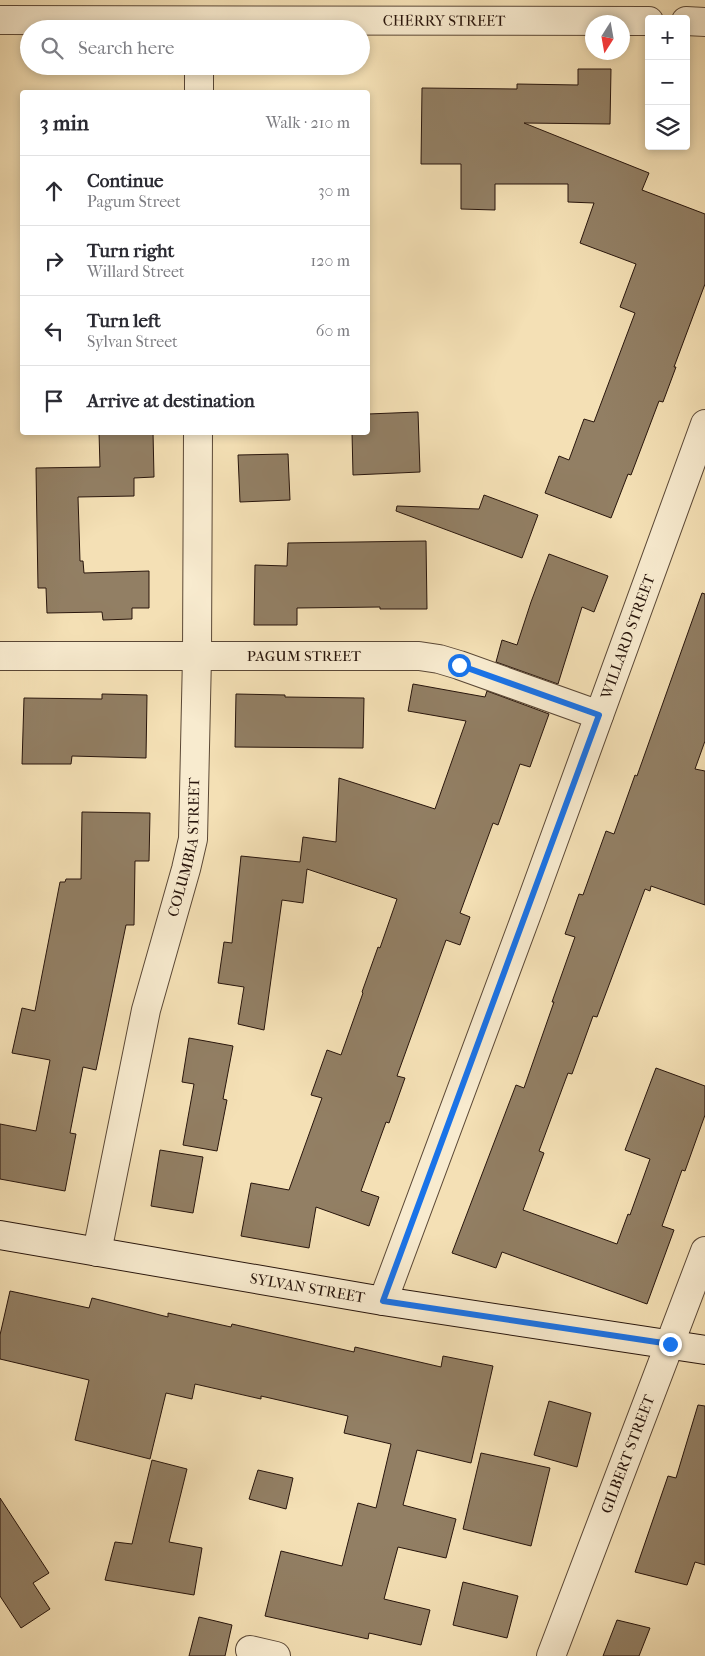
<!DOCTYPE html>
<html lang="en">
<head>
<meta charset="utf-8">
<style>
  :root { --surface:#fff; --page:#f7f7f7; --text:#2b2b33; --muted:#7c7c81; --line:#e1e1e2 }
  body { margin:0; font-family:"IM FELL French Canon",serif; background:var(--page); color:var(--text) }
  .controls { position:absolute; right:15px; top:15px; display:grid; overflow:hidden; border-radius:5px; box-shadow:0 2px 8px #0003 }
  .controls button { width:45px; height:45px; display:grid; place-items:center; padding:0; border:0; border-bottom:1px solid var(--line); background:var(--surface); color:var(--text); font:25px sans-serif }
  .compass { position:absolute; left:585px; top:15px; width:45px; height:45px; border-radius:50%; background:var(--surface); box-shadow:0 2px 8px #0003; rotate:191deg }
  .stop { position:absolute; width:15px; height:15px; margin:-11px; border:4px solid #1a73e8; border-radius:50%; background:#fff }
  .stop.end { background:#1a73e8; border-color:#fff; box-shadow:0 1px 5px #0008 }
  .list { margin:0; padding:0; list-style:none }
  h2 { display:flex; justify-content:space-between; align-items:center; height:65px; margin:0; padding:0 20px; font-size:21px }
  h2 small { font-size:16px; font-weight:400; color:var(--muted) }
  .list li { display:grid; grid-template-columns:32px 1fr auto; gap:15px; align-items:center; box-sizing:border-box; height:70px; padding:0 20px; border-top:1px solid var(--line) }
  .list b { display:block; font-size:19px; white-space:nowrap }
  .list p { margin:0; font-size:16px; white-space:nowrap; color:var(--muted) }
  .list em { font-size:16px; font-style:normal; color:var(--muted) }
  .icon { flex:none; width:28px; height:28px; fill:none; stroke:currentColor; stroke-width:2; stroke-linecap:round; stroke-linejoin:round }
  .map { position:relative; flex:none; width:705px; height:1656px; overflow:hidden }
  .search { position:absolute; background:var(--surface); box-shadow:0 2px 8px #0003; left:20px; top:20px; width:350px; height:55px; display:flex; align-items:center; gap:12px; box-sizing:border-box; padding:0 18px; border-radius:28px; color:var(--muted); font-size:19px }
  .panel { position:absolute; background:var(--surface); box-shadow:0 2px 8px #0003; left:20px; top:90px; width:350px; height:345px; border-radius:5px }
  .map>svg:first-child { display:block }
  .building { fill:#927f64; stroke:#28150c }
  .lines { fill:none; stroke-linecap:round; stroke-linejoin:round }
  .street-casing { stroke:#5b4836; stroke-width:30 }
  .secondary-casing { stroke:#28150c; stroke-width:30 }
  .street { stroke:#f8ebcf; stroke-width:28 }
  .secondary { stroke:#f8ebcf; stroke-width:28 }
  .route { stroke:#1a73e8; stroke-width:6 }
  .labels { text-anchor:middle; stroke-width:4; stroke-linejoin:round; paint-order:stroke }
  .street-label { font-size:15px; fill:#28150c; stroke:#f8ebcf }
</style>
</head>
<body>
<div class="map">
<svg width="705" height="1656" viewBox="0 0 705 1656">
  <rect width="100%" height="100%" fill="#f4e0b5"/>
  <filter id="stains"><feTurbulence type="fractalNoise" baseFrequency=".004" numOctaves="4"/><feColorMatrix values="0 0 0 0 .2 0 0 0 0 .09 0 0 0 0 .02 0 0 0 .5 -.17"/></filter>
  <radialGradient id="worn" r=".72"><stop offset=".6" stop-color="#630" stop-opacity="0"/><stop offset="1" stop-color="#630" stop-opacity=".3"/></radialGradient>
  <path class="building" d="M578 69H611L610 124 524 123 649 173 642 190 705 214V284L674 367H676L663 402 659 401 631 475 628 474 611 518 545 493 559 456 569 460 584 419 594 422 635 313 620 307 636 264 580 243 594 203 568 202V184H495V210L461 209V164H421L422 88 517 89V84L578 85Z
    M418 412 420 472 353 475 352 432H368V414Z
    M99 432H153L154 477 134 478V496L78 497 80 561H83L84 573 149 571V608H132V619L103 620 102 612 47 613 46 588H38L36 468 100 467Z
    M288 454 290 500 240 502 238 455Z
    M484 495 538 515 522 558 396 511 397 506 479 509Z
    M426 541 427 609H380V607L297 608V625H254L255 565 287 566 288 543Z
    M549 554 608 576 594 612 582 607 558 684 496 662 502 640 517 645 531 602Z
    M702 593 705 594V741L695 769 705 771V905L651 886 650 891 645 889 597 1017 593 1016 572 1074 568 1073 539 1151 544 1153 523 1210 617 1244 628 1214 630 1215 650 1159 625 1150 656 1068 705 1086V1115L685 1171 682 1170 662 1226 674 1230 647 1304 502 1252 496 1268 452 1253 516 1085 524 1088 554 1002H552L575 937 565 934 579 894 583 895 606 831 614 834 635 775 637 776Z
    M413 684 485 697 487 691 549 714 530 767 520 764 498 825 493 823 460 913 470 917 460 945 446 940 397 1076 405 1078 389 1123 386 1122 361 1191 379 1197 369 1226 316 1207 309 1248 241 1236 251 1183 289 1190 322 1098 311 1095 327 1050 341 1055 363 993 362 992 378 947 380 948 397 899 307 869 303 903 282 900 264 1030 238 1024 244 987 218 983 224 942 232 943 241 856 300 862 303 837 336 842 339 778 435 809 466 721 408 711Z
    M102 694 147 695 146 758 72 756 71 764H22L24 698 102 699Z
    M236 694 285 695V697L364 698 363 748 235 747Z
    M82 812 150 813 149 861H135L134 925H126L96 1070 83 1067 70 1133 76 1134 65 1191 0 1179V1124L36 1131 50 1060 12 1053 22 1008 35 1011 60 882H65L66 879H81Z
    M189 1038 233 1046 223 1099 227 1100 217 1151 183 1145 194 1084 182 1082Z
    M160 1150 203 1157 193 1213 151 1206Z
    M10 1291 89 1308 92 1298 168 1317V1313L231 1327 232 1324 354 1352 355 1347 441 1367 443 1356 493 1366 471 1463 417 1450 403 1505 456 1519 446 1558 398 1547 384 1599 430 1610 421 1645 369 1633 368 1639 265 1616 281 1551 342 1566 358 1503 376 1508 391 1444 344 1433 348 1416 261 1396V1399L195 1384 192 1399 166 1393 150 1459 75 1440 89 1380 0 1359V1335Z
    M549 1401 591 1413 577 1467 534 1455Z
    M698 1405 705 1406V1565L695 1562 687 1585 635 1572 668 1476 676 1478Z
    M481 1453 550 1468 531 1546 463 1529Z
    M152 1460 187 1469 169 1542 202 1548 194 1595 105 1580 115 1542 132 1544Z
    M258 1470 293 1478 286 1509 249 1499Z
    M0 1498 49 1573 33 1583 50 1609 21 1628 0 1596Z
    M463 1582 518 1596 507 1638 453 1625Z
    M199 1617 232 1625 225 1656H189Z
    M617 1620 650 1628 639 1656H603Z"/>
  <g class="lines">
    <g class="street-casing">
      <g id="street">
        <path id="s1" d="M0 20 649 21"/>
        <path d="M686 21 705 22"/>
        <path d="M199 92V66"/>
        <path id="s2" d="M0 656H419L439 659 459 665 599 715"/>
        <path id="s3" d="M97 1252 146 1010 186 869 193 839 197 656 198 432"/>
        <path id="s4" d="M383 1301 532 900 705 424"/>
        <path d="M250 1650 276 1656"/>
        <path id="s5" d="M551 1656 705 1251"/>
      </g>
    </g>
    <g class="secondary-casing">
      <g id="secondary">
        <path id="s6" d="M0 1235 383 1301 705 1350"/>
      </g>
    </g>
    <use href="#street" class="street"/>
    <use href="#secondary" class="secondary"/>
  </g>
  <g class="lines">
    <path class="route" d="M459 665 599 715 383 1301 670 1344"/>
  </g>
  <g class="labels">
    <g class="street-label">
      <text dy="5" stroke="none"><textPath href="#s1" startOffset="444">CHERRY STREET</textPath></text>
      <text dy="5" stroke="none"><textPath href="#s4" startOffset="708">WILLARD STREET</textPath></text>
      <text dy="5" stroke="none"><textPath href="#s2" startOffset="304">PAGUM STREET</textPath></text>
      <text dy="5" stroke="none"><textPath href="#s3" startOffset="415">COLUMBIA STREET</textPath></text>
      <text dy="5" stroke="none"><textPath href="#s6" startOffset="312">SYLVAN STREET</textPath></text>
      <text dy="5" stroke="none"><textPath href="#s5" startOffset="216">GILBERT STREET</textPath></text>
    </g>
  </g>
  <rect width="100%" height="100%" filter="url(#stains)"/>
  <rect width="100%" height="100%" fill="url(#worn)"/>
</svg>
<div class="controls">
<button>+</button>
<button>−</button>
<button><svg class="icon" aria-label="layers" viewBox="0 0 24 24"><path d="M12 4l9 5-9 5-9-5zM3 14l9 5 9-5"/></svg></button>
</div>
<svg class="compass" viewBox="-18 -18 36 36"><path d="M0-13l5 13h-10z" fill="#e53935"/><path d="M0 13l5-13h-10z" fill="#7c7c81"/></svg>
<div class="stop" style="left:459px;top:665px"></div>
<div class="stop end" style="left:670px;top:1344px"></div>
<div class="search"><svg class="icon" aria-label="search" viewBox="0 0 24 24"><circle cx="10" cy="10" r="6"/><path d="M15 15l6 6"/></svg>Search here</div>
<section class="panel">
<h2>3 min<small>Walk · 210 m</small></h2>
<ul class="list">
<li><svg class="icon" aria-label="ahead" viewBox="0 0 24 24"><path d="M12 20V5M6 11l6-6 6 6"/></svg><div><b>Continue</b><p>Pagum Street</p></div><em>30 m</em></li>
<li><svg class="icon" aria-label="right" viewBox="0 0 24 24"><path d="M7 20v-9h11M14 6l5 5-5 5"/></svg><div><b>Turn right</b><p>Willard Street</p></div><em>120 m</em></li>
<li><svg class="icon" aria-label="left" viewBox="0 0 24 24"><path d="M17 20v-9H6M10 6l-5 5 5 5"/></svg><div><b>Turn left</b><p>Sylvan Street</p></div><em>60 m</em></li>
<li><svg class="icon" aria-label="arrive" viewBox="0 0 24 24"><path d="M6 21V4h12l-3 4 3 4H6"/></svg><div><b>Arrive at destination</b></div></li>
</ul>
</section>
</div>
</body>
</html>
